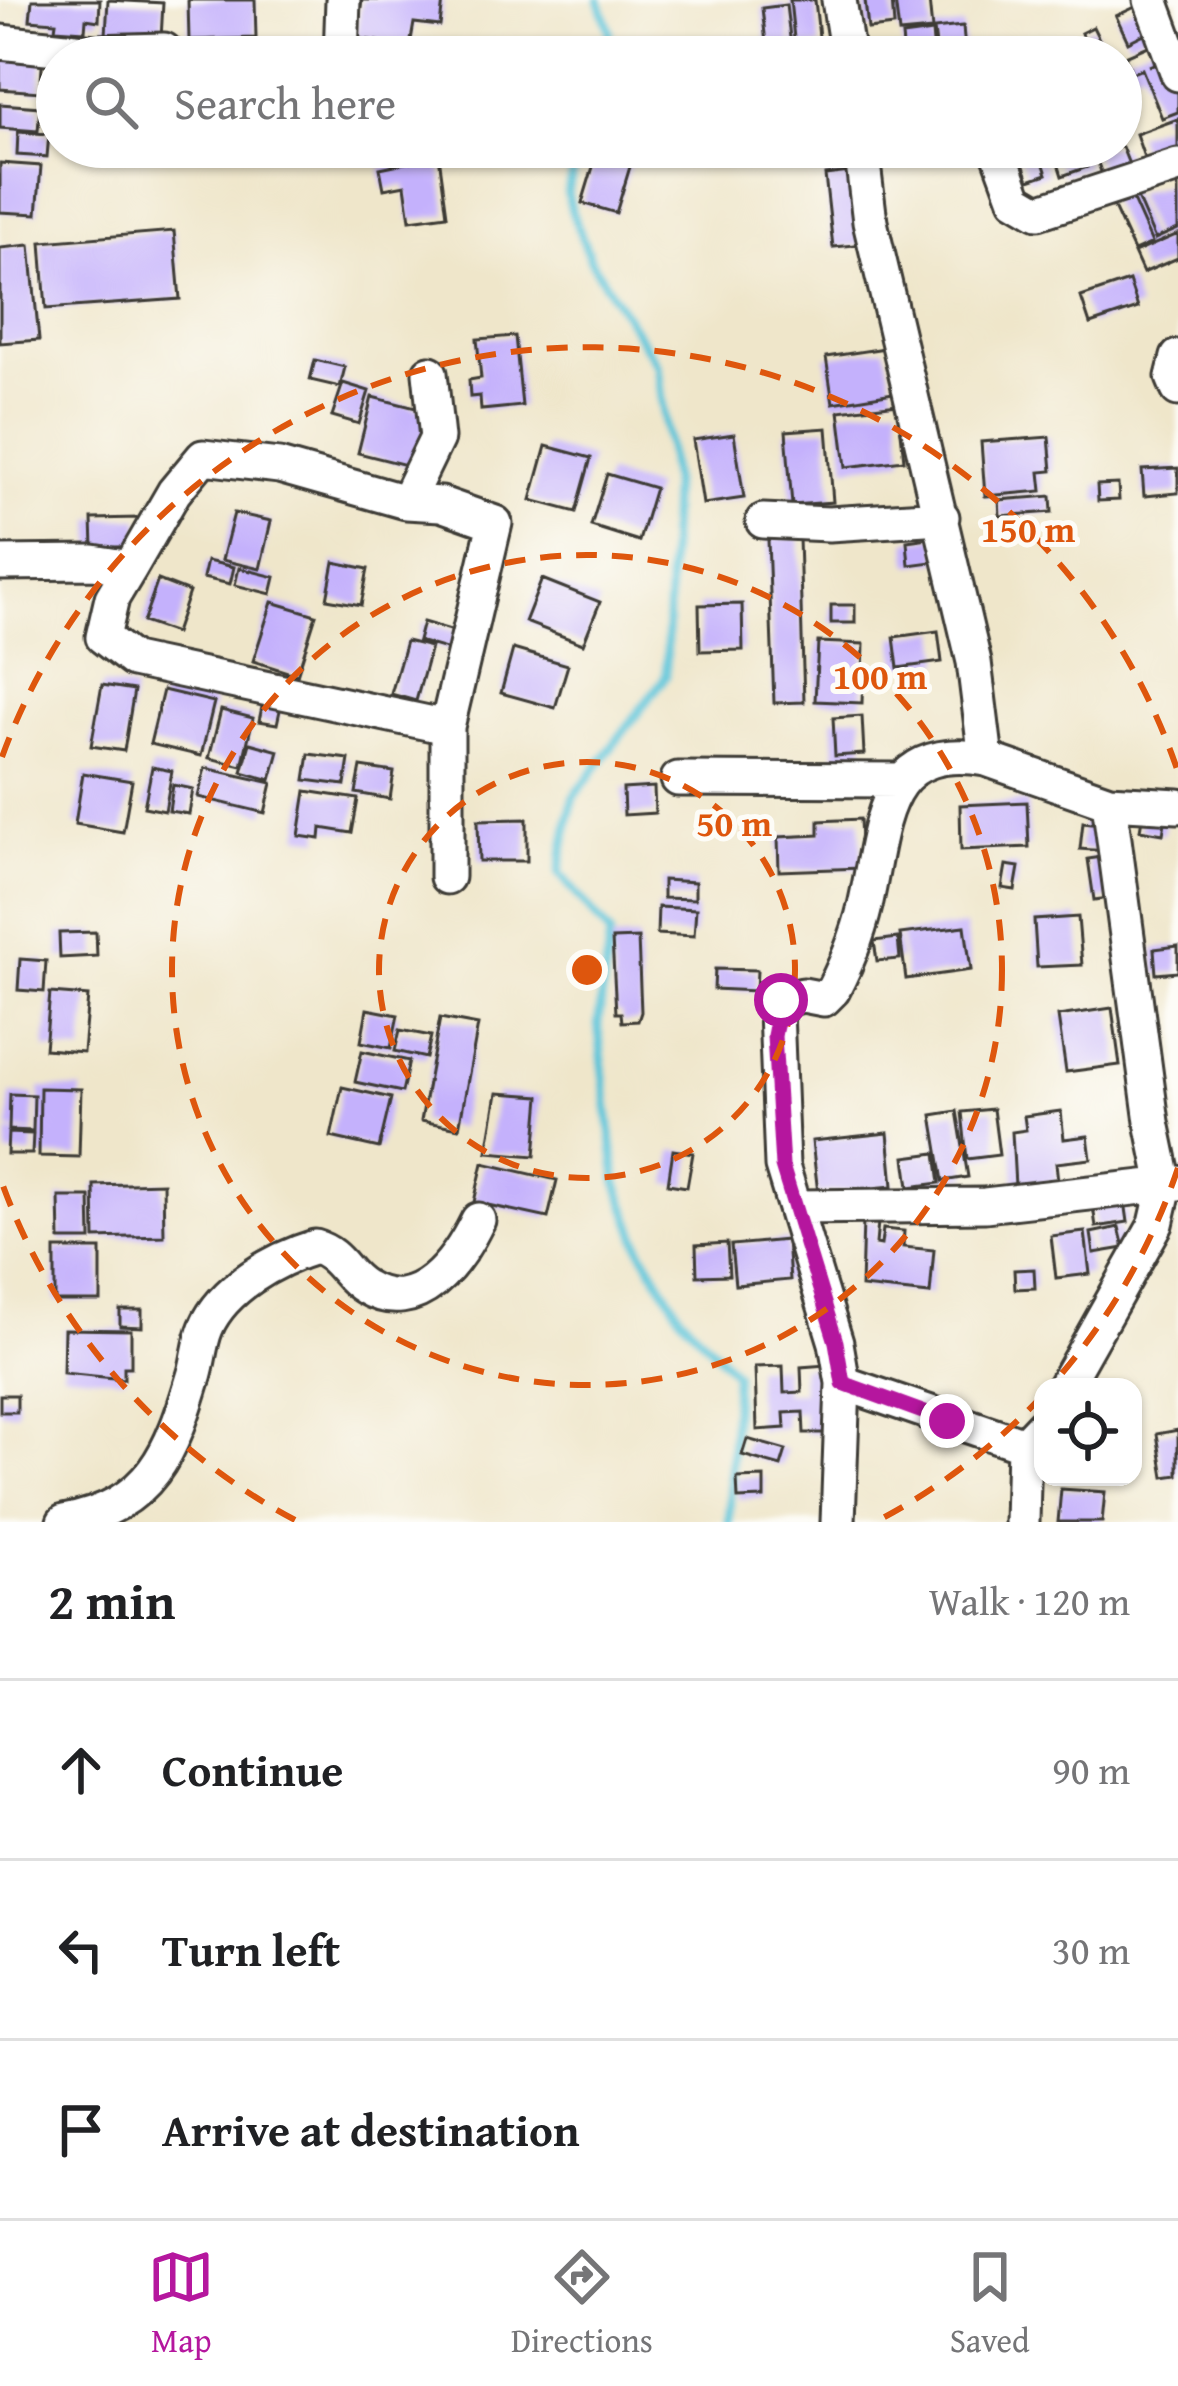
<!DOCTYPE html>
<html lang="en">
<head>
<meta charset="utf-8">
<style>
  :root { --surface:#fff; --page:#f6f6f6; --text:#202124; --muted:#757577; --line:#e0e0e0; --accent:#b5179e }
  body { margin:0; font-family:"Gentium Book Plus",serif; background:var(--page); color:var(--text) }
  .controls { position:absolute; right:36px; bottom:36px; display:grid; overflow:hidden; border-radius:24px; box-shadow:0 3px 9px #0004 }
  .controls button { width:108px; height:108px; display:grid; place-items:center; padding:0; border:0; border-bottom:3px solid var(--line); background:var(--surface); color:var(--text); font:60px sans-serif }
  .stop { position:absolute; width:36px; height:36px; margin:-27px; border:9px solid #b5179e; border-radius:50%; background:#fff }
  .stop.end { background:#b5179e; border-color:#fff; box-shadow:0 3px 12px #0008 }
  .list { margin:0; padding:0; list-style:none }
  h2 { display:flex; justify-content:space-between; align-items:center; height:156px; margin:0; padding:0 48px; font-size:51px }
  h2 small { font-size:39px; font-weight:400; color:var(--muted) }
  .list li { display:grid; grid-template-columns:78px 1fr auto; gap:36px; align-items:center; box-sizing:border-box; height:180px; padding:0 48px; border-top:3px solid var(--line) }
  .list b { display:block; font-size:45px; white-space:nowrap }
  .list em { font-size:39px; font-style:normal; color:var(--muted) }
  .icon { flex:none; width:66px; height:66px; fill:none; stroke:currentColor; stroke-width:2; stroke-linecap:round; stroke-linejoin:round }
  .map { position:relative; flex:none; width:1178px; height:1522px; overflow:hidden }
  .search { position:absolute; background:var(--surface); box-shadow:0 3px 9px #0004; left:36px; right:36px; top:36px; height:132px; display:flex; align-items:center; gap:30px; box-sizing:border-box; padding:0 42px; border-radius:66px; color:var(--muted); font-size:45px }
  .sheet { height:696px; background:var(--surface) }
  nav { display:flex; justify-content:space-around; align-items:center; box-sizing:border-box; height:168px; border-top:3px solid var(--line); background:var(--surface); font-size:33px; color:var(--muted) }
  nav a { display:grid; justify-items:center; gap:6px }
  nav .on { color:var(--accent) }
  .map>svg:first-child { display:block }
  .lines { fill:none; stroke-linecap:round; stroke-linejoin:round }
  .stream { stroke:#5bc4d8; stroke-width:9 }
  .building { fill:#c4b1fc }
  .street-casing { stroke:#3c3a36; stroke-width:39 }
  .street { stroke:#fff; stroke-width:33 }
  .route { stroke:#b5179e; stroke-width:15 }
  .ring { fill:none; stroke:#de560d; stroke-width:6; stroke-dasharray:21 15 }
  .centre { fill:#de560d; stroke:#fdfcf7; stroke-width:6 }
  .ring-label { font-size:36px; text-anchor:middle; font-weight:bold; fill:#de560d; stroke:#fdfcf7; stroke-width:10; stroke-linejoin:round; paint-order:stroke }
</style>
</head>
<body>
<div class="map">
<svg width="1178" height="1522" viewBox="0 0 1178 1522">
  <rect width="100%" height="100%" fill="#fdfcf7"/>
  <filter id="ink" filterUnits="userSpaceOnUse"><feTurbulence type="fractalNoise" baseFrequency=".00833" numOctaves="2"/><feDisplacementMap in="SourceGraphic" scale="24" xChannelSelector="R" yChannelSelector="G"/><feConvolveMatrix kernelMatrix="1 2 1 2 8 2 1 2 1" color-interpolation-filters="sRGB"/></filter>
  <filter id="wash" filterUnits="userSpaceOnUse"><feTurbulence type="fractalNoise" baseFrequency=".004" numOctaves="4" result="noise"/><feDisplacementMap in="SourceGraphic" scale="48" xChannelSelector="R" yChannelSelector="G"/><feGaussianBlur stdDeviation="2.7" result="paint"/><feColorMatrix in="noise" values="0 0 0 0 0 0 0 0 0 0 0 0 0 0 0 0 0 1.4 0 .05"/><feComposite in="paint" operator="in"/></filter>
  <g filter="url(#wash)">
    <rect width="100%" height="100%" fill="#efe6ca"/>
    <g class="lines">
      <path class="stream" d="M599 0 610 32 604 57
        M580 147 567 193 572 212 591 261 658 366 672 481 666 676 573 798 559 873 610 934 598 1025 617 1183 642 1251 681 1316 735 1373 729 1522"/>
    </g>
    <g id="blocks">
      <path class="building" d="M32 0H100L99 21 86 19 85 31 55 29 56 22 30 20Z
        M108 0 163 3 161 39 106 35Z
        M188 0H255L256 38 189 40Z
        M362 0H443L440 26 414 23 410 46 356 38Z
        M790 0H815L820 46 795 48Z
        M865 0H892L894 26 868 29Z
        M895 0H929L932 30 899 33Z
        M1144 3 1156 28 1128 42 1116 16Z
        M786 5 792 54 808 52 809 57H772L771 43H766L762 8Z
        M963 26 965 51 937 54 934 29Z
        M1093 27 1103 47 1091 53 1081 33Z
        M932 32 934 56 904 57 902 36Z
        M1160 41 1167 59 1149 66 1167 61 1178 90V112L1162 118 1142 69 1132 73 1125 56Z
        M0 51 43 54 40 92 0 89Z
        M0 104 40 107 38 131 0 128Z
        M1178 119V154L1147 166 1136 134Z
        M18 132 49 134 47 157 17 155Z
        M599 147H636L616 213 582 203Z
        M1038 147 1047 174 1029 180 1018 150Z
        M1053 147H1081L1087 167 1062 176Z
        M1092 147H1122L1130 167 1103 177Z
        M439 156 447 215 410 220 405 185 384 189 380 168Z
        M0 163 41 166 37 214 0 212Z
        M858 171 866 244 833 247 825 175Z
        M1178 183V229L1155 239 1135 193Z
        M1128 189 1152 243 1134 251 1109 197Z
        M174 231 180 299 46 309 41 242Z
        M1178 234V258L1143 273 1134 253Z
        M30 245 39 340 0 343V248Z
        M1129 281 1138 308 1090 324 1081 297Z
        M515 336 522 406 481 410 480 396 470 397 469 380 481 378 477 339Z
        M885 348 893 393 833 403 826 357Z
        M315 360 345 367 340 387 310 380Z
        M343 383 369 391 359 424 332 416Z
        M372 397 432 412 418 468 358 453Z
        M898 404 904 460 846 467 839 411Z
        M827 428 833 502 792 505 786 431Z
        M734 434 744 498 703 504 693 440Z
        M1049 437 1052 471 1040 472 1042 491 985 496 981 442Z
        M546 446 591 458 576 512 531 500Z
        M1178 468V493L1144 496 1142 470Z
        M607 474 655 488 639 541 591 526Z
        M1118 484 1119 500 1098 501 1097 485Z
        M1051 496 1052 512 1000 516 999 500Z
        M234 513 271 521 260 569 222 560Z
        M139 518V546L93 548 92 519Z
        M936 537 939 561 909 565 907 541Z
        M799 538 804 702 774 703 768 539Z
        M207 561 234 567 230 584 203 578Z
        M334 562 368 569 361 605 327 599Z
        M239 568 275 577 271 594 235 585Z
        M542 579 600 602 583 644 525 622Z
        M158 580 189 592 175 633 143 622Z
        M272 602 316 615 297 675 253 661Z
        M742 604 743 650 700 651 699 605Z
        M831 605H855V623H831Z
        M423 622 461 633 456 652 418 641Z
        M938 631 942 662 898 668 894 637Z
        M406 641 431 647 416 701 391 694Z
        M818 642 864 644 862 703 815 701Z
        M513 649 568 665 555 708 501 693Z
        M102 685 134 690 124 751 91 746Z
        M163 690 214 702 201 756 150 744Z
        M264 697 282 701 277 724 259 721Z
        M221 710 253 718 242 766 209 758Z
        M862 716 864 754 835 756 833 718Z
        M250 743 279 751 271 780 242 772Z
        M309 754 349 759 345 785 305 780Z
        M152 767 172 771 165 811 144 807Z
        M361 767 394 772 390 799 356 793Z
        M205 768 272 783 265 813 198 797Z
        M83 773 132 781 123 832 75 824Z
        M173 785 193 789 189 814 169 811Z
        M654 787 655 813 624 815 623 789Z
        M306 791 358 799 352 833 321 828 320 839 299 836Z
        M1027 802 1029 847 961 850 960 805Z
        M1143 813 1166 817 1163 834 1140 830Z
        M527 819V861H479L478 820Z
        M860 819 862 868 779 871 778 837 819 835V821Z
        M1083 822 1109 825 1106 851 1080 849Z
        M1110 856 1116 897 1094 900 1088 859Z
        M1006 865 1019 867 1015 890 1002 888Z
        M663 880 695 882V899L663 898Z
        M658 907 696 909 694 936 657 934Z
        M1078 917 1082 965 1037 967 1034 920Z
        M965 926 971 970 906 979 900 934Z
        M96 932 97 956 60 958 59 933Z
        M638 938 641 1012 638 1021 622 1022 621 1013H616L612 939Z
        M898 938 900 959 877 961 874 941Z
        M1178 946V972L1156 974 1154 949Z
        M20 959 46 961 44 992 18 990Z
        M715 969 757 970 756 991 714 989Z
        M50 993 88 996 83 1052 45 1049Z
        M1112 1008 1120 1065 1066 1072 1058 1016Z
        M367 1009 398 1015 391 1048 361 1042Z
        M440 1018 478 1025 459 1128 421 1121Z
        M400 1030 431 1036 426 1058 395 1051Z
        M362 1051 409 1061 402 1092 355 1082Z
        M342 1087 391 1098 379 1148 331 1137Z
        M40 1088 81 1089 79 1157 39 1156Z
        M497 1093 540 1096 535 1156 487 1152Z
        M10 1094 34 1095 33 1131 9 1130Z
        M993 1109 999 1155 967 1159 962 1112Z
        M957 1111 968 1177 943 1181 932 1115Z
        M1061 1111 1064 1139 1088 1136 1091 1159 1056 1163 1058 1181 1015 1186 1012 1132 1026 1130 1024 1116Z
        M8 1133 33 1134 32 1154H7Z
        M888 1133 893 1186 818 1193 812 1141Z
        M673 1150 693 1153 687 1187 668 1184Z
        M936 1153 940 1183 909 1187 905 1157Z
        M483 1163 557 1180 548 1218 474 1202Z
        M163 1183 164 1236 95 1238 94 1185Z
        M59 1197H90L91 1240H60Z
        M1125 1201 1128 1222 1096 1227 1093 1206Z
        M863 1220 878 1222 876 1244 881 1245 883 1229 904 1231 903 1247 934 1250 930 1294 861 1287Z
        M1119 1227 1124 1248 1094 1253 1091 1233Z
        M1085 1232 1090 1274 1056 1278 1051 1236Z
        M787 1240 790 1280 735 1285 731 1245Z
        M727 1243 729 1275 697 1276 696 1245Z
        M55 1249H101V1301H55Z
        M1034 1269 1035 1288 1015 1289 1014 1270Z
        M120 1310H142V1327L120 1326Z
        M64 1329 131 1330V1367H124V1379L63 1373Z
        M826 1365 829 1433H804L803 1412 784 1413 785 1428 757 1430 755 1367 783 1366 784 1393 802 1392 801 1367Z
        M0 1395H17V1412H0Z
        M1178 1430V1475L1164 1477 1157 1434Z
        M747 1439 786 1450 781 1466 742 1455Z
        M764 1477V1498L738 1499 737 1478Z
        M1061 1489 1105 1492 1102 1522H1058Z"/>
    </g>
  </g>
  <g filter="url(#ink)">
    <use href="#blocks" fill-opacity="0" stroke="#3c3a36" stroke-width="3"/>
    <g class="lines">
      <g class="street-casing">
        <path id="street" d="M839 0 848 57
          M1151 0 1178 74
          M0 42 94 52 164 50
          M341 57 343 0
          M861 147 870 222 974 662 986 759 1109 802 1178 806
          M997 147 1016 199 1038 212 1178 166
          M1178 357 1173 377 1178 389
          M763 521 829 524 942 517
          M0 563 93 562 130 568 112 598 103 637 133 660 447 727 495 523 441 504 406 502 437 438 430 373
          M130 568 174 492 203 457 279 466 406 502
          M447 727V877
          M678 779 899 780
          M796 1207 985 1205 1178 1183
          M843 1383 1024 1445 1043 1425
          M1064 1387 1156 1224 1165 1185 1152 1122 1109 802
          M64 1522C152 1505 171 1454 195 1373 199 1359 200 1342 206 1328 223 1288 275 1259 315 1247 340 1254 344 1275 365 1287 418 1319 458 1261 478 1220
          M838 1522 843 1383 836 1343 782 1166 776 1011 781 1000 803 995 824 999 833 990C848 961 862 924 868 892 883 819 884 742 986 759
          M1022 1522 1024 1445"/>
      </g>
      <use href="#street" class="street"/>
    </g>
  </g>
  <g class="lines" filter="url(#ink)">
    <path class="route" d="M781 1000 774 1036 782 1166 836 1342 843 1383 947 1421"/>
  </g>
  <g class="ring">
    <circle cx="587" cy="970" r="208"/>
    <circle cx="587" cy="970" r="415"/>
    <path d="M1178 1168A623 623 0 0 1 1050 1387M1043 1395A623 623 0 0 1 879 1520M295 1520A623 623 0 0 1 2 1183M2 757A623 623 0 0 1 1178 772"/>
  </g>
  <circle cx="587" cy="970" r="18" class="centre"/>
  <g class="ring-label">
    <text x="1028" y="542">150 m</text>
    <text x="880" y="689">100 m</text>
    <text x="734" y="836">50 m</text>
  </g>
</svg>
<div class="controls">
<button><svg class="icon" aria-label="locate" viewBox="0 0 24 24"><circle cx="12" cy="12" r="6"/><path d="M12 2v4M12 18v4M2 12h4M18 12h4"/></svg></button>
</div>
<div class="stop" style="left:781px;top:1000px"></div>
<div class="stop end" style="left:947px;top:1421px"></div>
<div class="search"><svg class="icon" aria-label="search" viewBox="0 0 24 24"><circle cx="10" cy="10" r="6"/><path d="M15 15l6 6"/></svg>Search here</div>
</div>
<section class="sheet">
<h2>2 min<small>Walk · 120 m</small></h2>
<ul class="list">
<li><svg class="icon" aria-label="ahead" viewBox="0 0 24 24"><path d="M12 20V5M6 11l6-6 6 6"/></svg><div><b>Continue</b></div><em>90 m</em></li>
<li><svg class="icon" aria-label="left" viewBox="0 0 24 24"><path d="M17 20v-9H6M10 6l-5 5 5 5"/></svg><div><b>Turn left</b></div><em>30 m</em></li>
<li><svg class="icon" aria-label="arrive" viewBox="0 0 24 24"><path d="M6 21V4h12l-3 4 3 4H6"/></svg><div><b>Arrive at destination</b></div></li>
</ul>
</section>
<nav>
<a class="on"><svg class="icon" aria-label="map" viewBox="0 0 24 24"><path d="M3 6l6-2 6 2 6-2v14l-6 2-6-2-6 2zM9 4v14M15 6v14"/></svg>Map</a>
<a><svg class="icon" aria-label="directions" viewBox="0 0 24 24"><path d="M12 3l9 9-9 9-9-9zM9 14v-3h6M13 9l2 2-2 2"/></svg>Directions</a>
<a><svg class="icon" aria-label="saved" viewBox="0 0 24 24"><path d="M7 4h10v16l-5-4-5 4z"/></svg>Saved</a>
</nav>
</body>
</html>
